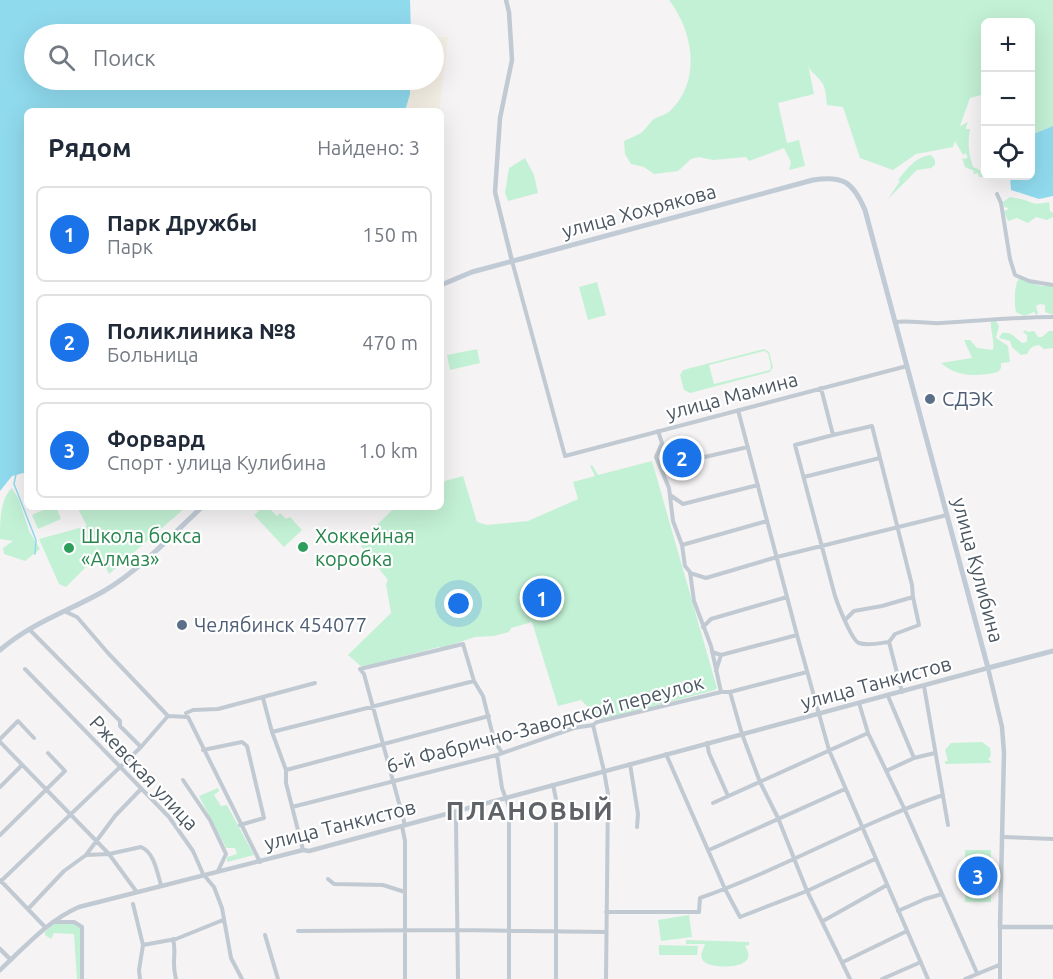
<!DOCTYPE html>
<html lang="ru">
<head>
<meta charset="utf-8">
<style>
  :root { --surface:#fff; --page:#f2f2f3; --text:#1f2937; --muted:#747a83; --line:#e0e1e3; --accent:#1a73e8 }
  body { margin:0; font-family:Ubuntu,sans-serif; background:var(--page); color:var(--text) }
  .controls { position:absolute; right:18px; top:18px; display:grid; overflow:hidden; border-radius:9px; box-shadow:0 6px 24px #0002 }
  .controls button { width:54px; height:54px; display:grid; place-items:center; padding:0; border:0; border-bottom:2px solid var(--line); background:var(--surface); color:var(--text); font:30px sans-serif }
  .you { position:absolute; left:459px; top:604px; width:21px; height:21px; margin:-15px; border:4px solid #fff; border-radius:50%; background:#1a73e8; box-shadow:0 0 0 9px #1a73e833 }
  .badge { display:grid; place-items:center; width:39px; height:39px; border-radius:50%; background:var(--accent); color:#fff; font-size:20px; font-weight:700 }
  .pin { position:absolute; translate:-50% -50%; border:3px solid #fff; box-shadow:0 2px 6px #0006 }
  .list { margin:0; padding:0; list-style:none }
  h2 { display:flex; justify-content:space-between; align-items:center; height:78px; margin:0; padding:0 24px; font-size:26px }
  h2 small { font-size:20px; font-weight:400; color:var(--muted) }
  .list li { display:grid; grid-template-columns:39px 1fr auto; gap:18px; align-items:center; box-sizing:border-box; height:96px; margin:0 12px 12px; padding:0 12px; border:2px solid var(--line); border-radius:9px }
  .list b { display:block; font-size:22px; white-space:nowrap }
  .list p { margin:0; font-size:20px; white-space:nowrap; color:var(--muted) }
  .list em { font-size:20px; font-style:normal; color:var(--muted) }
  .icon { flex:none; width:33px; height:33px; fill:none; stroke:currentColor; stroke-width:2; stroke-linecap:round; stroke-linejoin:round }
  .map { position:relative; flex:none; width:1053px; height:979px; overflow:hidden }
  .search { position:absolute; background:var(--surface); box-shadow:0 6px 24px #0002; left:24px; top:24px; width:420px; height:66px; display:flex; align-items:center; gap:15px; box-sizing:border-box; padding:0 21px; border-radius:33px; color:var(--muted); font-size:22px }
  .panel { position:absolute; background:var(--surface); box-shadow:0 6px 24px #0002; left:24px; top:108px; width:420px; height:402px; border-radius:9px }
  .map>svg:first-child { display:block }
  .green { fill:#c3f1d5; fill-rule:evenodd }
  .sand { fill:#f5f0e5 }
  .water { fill:#90daee }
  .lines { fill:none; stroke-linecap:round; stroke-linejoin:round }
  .stream { stroke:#90daee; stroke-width:1.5 }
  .minor { stroke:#c1cad2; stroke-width:4 }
  .tertiary { stroke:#c1cad2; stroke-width:4.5 }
  .secondary { stroke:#c1cbd6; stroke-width:5 }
  .service-dot { fill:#5c6f8a; stroke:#fff; stroke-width:2 }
  .leisure-dot { fill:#2e9e5b; stroke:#fff; stroke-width:2 }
  .labels { text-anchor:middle; stroke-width:4.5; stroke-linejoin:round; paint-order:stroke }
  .street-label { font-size:20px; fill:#4a5661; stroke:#fff }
  .service-label { font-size:20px; fill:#4e5e75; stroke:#fff; text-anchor:start }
  .leisure-label { font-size:20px; fill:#27864d; stroke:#fff; text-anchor:start }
  .district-label { font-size:26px; font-weight:bold; letter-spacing:1.5px; fill:#5f6368; stroke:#fff }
</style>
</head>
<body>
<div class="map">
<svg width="1053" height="979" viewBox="0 0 1053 979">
  <rect width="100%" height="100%" fill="#f5f3f3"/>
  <path class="green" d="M669 0H1053V126L1031 135 1030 22H986L985 94 970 98 960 126 968 122 966 127V129H970C967 146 969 154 973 167L980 170 981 173H985L983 177H979L978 173 973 174 974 171 965 167 962 158 965 159 968 157 965 153 963 155 955 141 953 147 916 154 893 170 860 158 843 107 827 105C826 97 826 86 820 80 815 73 810 73 808 64L814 94 778 103 787 143 799 140 805 166 789 170 791 162 784 148 749 161 746 157 713 160 699 157 691 159 678 171 654 174 644 167 631 164 625 154 624 141C630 138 636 136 641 133 646 129 649 123 654 119 659 116 666 115 670 111 702 80 693 31 669 0Z
    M931 155 935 160V165L931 168 917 170 888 199 900 181 898 180C908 168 915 157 931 155Z
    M525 158 534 175 538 193 508 201 505 193 509 168Z
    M1010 197C1013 198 1016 198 1020 199 1035 202 1030 206 1049 202L1050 211 1053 213V217L1047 220 1036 217 1028 223 1017 218 1008 221 1004 212 1009 208 1004 207 1003 202Z
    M1019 278 1041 286H1053V315L1045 312V305L1040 304 1036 306 1038 313 1036 315 1034 312 1024 316 1016 312C1014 303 1014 286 1019 278Z
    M597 282 606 315 588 320 579 287Z
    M991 321H996L999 326 996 338 1008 346 1010 362 1001 363V368L998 372C978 377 956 377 941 363L972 358 964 340H970L977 348 993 350C995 340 990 331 991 321Z
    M1025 330 1028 332 1034 331 1038 337H1042L1049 331H1053V348L1044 349 1039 345C1032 346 1030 348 1027 354L1021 355 1012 347 1010 341 999 338 1002 333C1012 331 1015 338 1022 343L1027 342V335L1023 332Z
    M477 349 480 363 450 370 447 355Z
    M764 349 769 352 773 367 770 372 690 393 684 390 680 375 683 370ZM764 351 768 353 771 366 770 370 714 384 709 365Z
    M652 461 717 688 715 690 601 720 581 700 558 706 532 622 511 628 509 632 494 636 475 637 442 648 439 647 362 667 348 655 391 613 386 584 388 580 361 546 378 530 377 525 395 507H441V482L463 476 477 522 487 525 528 521 578 499 573 482 595 476 590 466 592 465 598 475Z
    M12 488 19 500 29 531 40 549 25 561 4 554 3 548 13 541 0 539C0 521 0 499 12 488Z
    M50 507H56L61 519 38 529 32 515Z
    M77 507H186L109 574 93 540 100 557 86 564 87 566 66 587 59 584 39 539 87 526Z
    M263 507H268L277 516 280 513 286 519 290 517 302 530 284 547 254 515Z
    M982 742 990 748 991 755 988 760 991 761V763L945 764V761H948L945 750 951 743Z
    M218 788 219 791 214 795 221 806 227 805 254 855 227 862V857L237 854 235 848H226L199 796Z
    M965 850H991V902H965Z
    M689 915 692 937 661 941 658 920Z
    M71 922 82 928V979H77L74 934 54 933 51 939 45 935V932L55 923Z
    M686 940 749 942V945L745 946C761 970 716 969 706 963 702 961 702 959 701 955L705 944H686Z
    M659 945 698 946 697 955H659Z"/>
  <path class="sand" d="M434 37H448L439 111H405L410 94V80H434Z"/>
  <path class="water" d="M0 0H410L411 34H34V80H410V94L405 111H27V472L12 476 0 491Z
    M1053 126V196L1039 199 1011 190 1010 176H1030L1031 135Z"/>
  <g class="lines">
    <path class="stream" d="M16 474 14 484 36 540 35 554"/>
    <path class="minor" d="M997 194 1001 203 1010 259 1015 275 1029 281 1053 285
      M512 261 565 456 907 366
      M895 322C911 320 926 324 941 323 979 321 1015 317 1053 317
      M821 388 833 435 872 426 912 585 913 597 919 625 895 634 889 642
      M738 410 797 635 829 750 928 979
      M658 431 662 443 656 457 669 488 673 521 682 545 685 566 690 572 694 601 711 646 721 692
      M833 435 795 445 835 596C838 605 852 641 859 643 868 646 880 643 889 642L902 692
      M696 459 748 447
      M804 477 880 458
      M670 495 683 504 758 485
      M682 545 767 521
      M690 573 706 578 777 557 947 515
      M64 611 77 617 108 653 168 716 188 717 260 862
      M846 619 854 611 882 606 913 597
      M703 627 711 619 787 597
      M29 629 120 721V726L141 747
      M712 652 721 655 716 671
      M721 655 797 635
      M25 669 169 817 193 851 203 874 214 887 222 908 231 958 242 979
      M924 686 948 825
      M730 692 742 734 760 782 778 818 807 891 850 979
      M888 696 914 758
      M263 698 272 732 286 770V783L303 850
      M859 703 868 733 904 808 977 973
      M186 713 193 710 218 709 315 683
      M593 725 604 771 608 794 606 979
      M272 732 474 681
      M0 739 18 721 34 738
      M0 742 109 854 136 891
      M707 743 709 753 728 796
      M203 750 242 742 247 746 264 818 240 825
      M666 754 725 889 740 917 807 891 875 859
      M497 755 502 788 509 807V979
      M630 764 638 814 637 827
      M286 770 489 716
      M886 771 914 758 935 753
      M183 780 210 820 226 854 218 871
      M553 785 556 799V979
      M0 787 22 765
      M713 803 868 733
      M292 807 497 755 574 728 593 725 597 722 721 692H730L807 672
      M454 812 456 821 458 979
      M405 825 364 674 360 669 463 644 474 681 483 696 494 740 502 753
      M402 826 405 841V979
      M0 835 65 771 48 753
      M1003 837 1053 839
      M709 850 845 789
      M86 855 109 854 141 847C154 852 157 872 161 885
      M328 879 334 884 383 885 405 892
      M0 880 45 927
      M0 882 141 747 168 716
      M133 904 143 945 139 970 140 979
      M28 909 64 871 86 855 115 816 141 789
      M898 911 925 899 942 894
      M606 912H699L700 898C783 869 860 823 943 795
      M823 921 887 885
      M53 922H74L82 927V979
      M298 931 457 930 606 932
      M265 935 278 979
      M173 939C177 954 171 962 176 979
      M143 945 176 939 223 920
      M843 962 907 931
      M882 979 921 962
      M965 979 999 965
      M1000 979V927"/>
    <path class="tertiary" d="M506 0 509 12 512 60 500 118 495 192 512 261
      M0 949 11 960
      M0 970C25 947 47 921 79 907L303 850 309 851 988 668 1002 727 1004 753 1000 927H1053"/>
    <path class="secondary" d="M441 285 472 272 813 180C843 175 853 182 865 210L988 668 1053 651
      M0 650C33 622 67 612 104 591 141 569 171 536 202 507"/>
  </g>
  <g class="service-dot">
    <circle cx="930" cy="399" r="6"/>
    <circle cx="182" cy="625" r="6"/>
  </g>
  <g class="leisure-dot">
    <circle cx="303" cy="547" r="6"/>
    <circle cx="69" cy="548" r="6"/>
  </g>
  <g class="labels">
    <g class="street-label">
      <text transform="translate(639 211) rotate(-15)" y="7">улица Хохрякова</text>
      <text transform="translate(732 396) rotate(-15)" y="7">улица Мамина</text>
      <text transform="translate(978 570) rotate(75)" y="7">улица Кулибина</text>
      <text transform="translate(876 683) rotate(-15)" y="7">улица Танкистов</text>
      <text transform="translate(545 724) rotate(-15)" y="7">6-й Фабрично-Заводской переулок</text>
      <text transform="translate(144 773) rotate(47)" y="7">Ржевская улица</text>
      <text transform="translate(340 825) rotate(-14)" y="7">улица Танкистов</text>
    </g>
    <g class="service-label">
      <text x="942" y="406">СДЭК</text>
      <text x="194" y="632">Челябинск 454077</text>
    </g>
    <g class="leisure-label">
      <text x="81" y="543">Школа бокса<tspan x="81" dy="23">«Алмаз»</tspan></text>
      <text x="315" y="543">Хоккейная<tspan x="315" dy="23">коробка</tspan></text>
    </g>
    <g class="district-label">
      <text x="530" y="820">ПЛАНОВЫЙ</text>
    </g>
  </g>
</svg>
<div class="controls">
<button>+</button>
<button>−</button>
<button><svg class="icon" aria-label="locate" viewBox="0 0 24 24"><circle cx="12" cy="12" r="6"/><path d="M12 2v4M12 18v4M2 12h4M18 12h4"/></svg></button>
</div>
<div class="you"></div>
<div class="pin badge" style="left:542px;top:598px">1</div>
<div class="pin badge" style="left:682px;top:458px">2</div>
<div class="pin badge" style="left:978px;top:876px">3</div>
<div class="search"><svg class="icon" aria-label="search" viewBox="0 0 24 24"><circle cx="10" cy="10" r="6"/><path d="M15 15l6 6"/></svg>Поиск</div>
<section class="panel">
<h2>Рядом<small>Найдено: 3</small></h2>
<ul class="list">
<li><span class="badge">1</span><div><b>Парк Дружбы</b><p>Парк</p></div><em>150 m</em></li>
<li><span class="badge">2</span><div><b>Поликлиника №8</b><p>Больница</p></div><em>470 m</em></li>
<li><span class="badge">3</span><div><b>Форвард</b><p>Спорт · улица Кулибина</p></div><em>1.0 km</em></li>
</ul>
</section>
</div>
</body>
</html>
